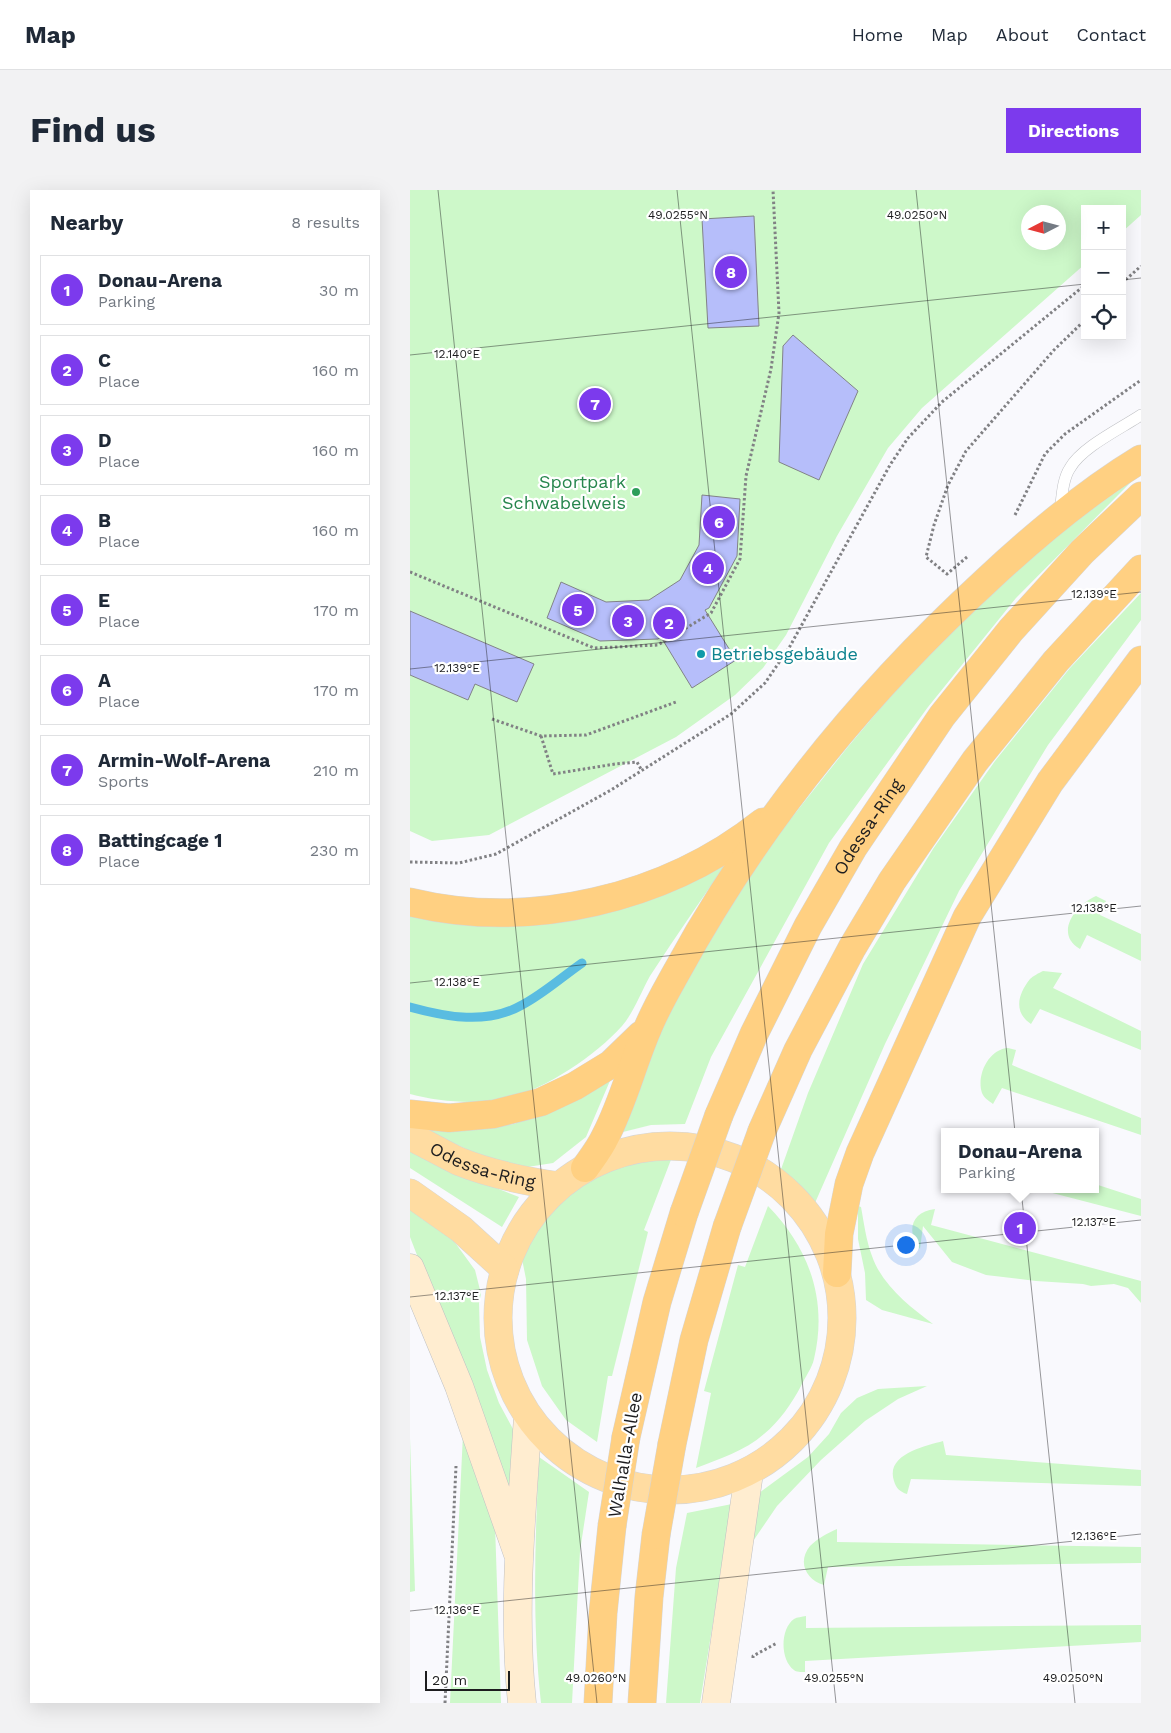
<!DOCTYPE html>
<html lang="en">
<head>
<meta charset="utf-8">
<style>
  :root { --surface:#fff; --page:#f2f2f3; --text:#1f2937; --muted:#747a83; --line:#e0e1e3; --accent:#7c3aed }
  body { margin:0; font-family:"Work Sans",sans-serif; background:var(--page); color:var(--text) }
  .controls { position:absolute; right:15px; top:15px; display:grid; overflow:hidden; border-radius:0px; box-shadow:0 5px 20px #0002 }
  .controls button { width:45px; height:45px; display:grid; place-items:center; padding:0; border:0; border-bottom:1px solid var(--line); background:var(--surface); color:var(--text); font:25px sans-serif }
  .compass { position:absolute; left:611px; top:15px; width:45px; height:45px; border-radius:50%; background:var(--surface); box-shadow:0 5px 20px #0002; rotate:264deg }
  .scale { position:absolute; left:15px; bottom:12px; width:85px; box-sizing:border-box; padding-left:5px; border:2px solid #1d1d1f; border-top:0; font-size:14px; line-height:18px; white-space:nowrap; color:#1d1d1f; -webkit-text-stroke:4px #fff; paint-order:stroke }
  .you { position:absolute; left:495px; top:1054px; width:18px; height:18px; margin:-12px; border:4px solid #fff; border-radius:50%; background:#1a73e8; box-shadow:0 0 0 8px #1a73e833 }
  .badge { display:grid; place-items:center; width:32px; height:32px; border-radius:50%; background:var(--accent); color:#fff; font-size:16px; font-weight:700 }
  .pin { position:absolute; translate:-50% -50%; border:2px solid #fff; box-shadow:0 1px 5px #0006 }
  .popup { position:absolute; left:531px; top:938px; width:158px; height:65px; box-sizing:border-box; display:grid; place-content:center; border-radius:0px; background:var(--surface); filter:drop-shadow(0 1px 4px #0005); font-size:16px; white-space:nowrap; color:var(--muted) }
  .popup b { font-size:19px; color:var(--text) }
  .popup::after { content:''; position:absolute; left:50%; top:100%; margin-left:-10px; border:10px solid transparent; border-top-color:var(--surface) }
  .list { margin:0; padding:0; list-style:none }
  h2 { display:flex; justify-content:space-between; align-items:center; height:65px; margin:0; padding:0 20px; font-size:21px }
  h2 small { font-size:16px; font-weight:400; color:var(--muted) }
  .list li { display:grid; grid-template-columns:32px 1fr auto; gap:15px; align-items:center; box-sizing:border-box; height:70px; margin:0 10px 10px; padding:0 10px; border:1px solid var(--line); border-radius:0px }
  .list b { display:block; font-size:19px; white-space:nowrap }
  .list p { margin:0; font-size:16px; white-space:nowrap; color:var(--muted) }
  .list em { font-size:16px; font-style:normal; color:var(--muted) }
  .icon { flex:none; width:28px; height:28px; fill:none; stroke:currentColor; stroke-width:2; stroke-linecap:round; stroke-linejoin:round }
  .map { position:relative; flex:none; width:731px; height:1513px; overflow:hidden; border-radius:0px }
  header { display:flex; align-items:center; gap:30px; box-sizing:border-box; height:70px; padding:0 25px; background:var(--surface); border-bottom:1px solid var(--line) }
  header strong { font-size:24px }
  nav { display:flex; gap:28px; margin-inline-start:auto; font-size:18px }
  .intro { display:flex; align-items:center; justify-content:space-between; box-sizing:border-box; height:120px; padding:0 30px }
  h1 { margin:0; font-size:35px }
  .button { padding:12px 22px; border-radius:0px; background:var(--accent); color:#fff; font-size:18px; font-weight:700 }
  main { display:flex; gap:30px; padding:0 30px }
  aside { flex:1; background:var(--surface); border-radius:0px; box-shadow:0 5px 20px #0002 }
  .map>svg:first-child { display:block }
  .green { fill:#cdf8c9; fill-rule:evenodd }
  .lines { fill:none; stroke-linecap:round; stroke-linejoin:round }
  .stream { stroke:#59bce1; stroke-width:9 }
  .building { fill:#b6befa; stroke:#828387 }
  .service-casing { stroke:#bfc0c4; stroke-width:12 }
  .secondary-casing { stroke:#bfc0c4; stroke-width:29 }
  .primary-casing { stroke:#d6d6d7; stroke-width:29 }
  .trunk-casing { stroke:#d6d6d7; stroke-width:29 }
  .path { stroke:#818184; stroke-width:3; stroke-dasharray:2.5 2.5; stroke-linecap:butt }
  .service { stroke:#fff; stroke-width:11 }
  .secondary { stroke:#ffedd0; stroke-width:28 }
  .primary { stroke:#ffdca1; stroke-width:28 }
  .trunk { stroke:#ffd082; stroke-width:28 }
  .trunk-bridge-casing { stroke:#d6d6d7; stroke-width:29; stroke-linecap:butt }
  .trunk-bridge { stroke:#ffd082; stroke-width:28 }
  .ticks { fill:none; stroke:#1d1d1f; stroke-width:1; stroke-opacity:0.45 }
  .leisure-dot { fill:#2e9e5b; stroke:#fff; stroke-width:2 }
  .culture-dot { fill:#0f9aa8; stroke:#fff; stroke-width:2 }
  .labels { text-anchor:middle; stroke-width:4.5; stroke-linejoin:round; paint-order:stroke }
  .leisure-label { font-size:18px; fill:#27864d; stroke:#fff; text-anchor:end }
  .culture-label { font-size:18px; fill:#0d838f; stroke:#fff; text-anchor:start }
  .street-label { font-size:18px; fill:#1d1d1f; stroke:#fff }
  .ticks-label { font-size:12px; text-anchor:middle; fill:#1d1d1f; stroke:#fff; stroke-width:4.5; stroke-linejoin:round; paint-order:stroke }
</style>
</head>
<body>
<header>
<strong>Map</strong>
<nav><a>Home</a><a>Map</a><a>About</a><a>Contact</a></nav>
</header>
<div class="intro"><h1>Find us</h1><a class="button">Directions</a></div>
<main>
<aside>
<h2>Nearby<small>8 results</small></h2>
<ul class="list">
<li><span class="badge">1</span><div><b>Donau-Arena</b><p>Parking</p></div><em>30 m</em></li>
<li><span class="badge">2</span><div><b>C</b><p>Place</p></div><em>160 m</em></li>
<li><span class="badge">3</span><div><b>D</b><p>Place</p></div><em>160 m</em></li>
<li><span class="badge">4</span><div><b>B</b><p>Place</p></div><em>160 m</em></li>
<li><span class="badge">5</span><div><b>E</b><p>Place</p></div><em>170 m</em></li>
<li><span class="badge">6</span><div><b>A</b><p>Place</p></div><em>170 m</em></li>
<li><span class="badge">7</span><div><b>Armin-Wolf-Arena</b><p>Sports</p></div><em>210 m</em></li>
<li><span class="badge">8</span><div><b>Battingcage 1</b><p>Place</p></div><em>230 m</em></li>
</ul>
</aside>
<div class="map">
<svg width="731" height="1513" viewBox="0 0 731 1513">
  <rect width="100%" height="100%" fill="#f9f9fd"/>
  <path class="green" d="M0 0H731V25L712 42V19H675V74L512 218 478 258 427 346 376 445 353 478 325 505 266 547 79 645 22 651 0 641ZM618 22H648V52H618Z
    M722 291 606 408 518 517 419 653 301 867 275 934 241 935 209 943 259 822 297 750 335 690 379 631 437 558 484 502 550 434 642 347Z
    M731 403V430L638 555 549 701 475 854 401 1022 369 985 398 903 453 774 523 659 585 571 660 478Z
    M325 660C297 702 267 744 240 786 231 802 224 822 212 836 186 865 136 899 98 908 67 915 30 912 0 904V726L83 737 164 728Z
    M686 706 696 711 690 725 731 744V771L677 745 670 759C644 744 665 715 686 706Z
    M633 781 652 783 643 798 731 841V860L630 819 621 834C603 822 608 804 620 789 623 786 629 783 633 781Z
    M598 858 606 860 602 875 731 928V945L592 898 583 914C579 911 574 908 572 903 566 885 579 859 598 858Z
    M205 879 176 947 143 973 111 978 69 965 7 936 63 939 104 934 160 911Z
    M0 960 31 976 109 1007 92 1037 0 978Z
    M262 967 234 1040 238 1042 202 1186H198L187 1252 156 1230 132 1196 117 1150 116 1089 111 1064 119 1043 140 1016 169 991 201 977 240 968Z
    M685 994 731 1009V1026L627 999H685Z
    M358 1016C399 1058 418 1110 404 1169 402 1178 395 1187 391 1196 382 1213 369 1232 354 1244 335 1261 309 1269 286 1278L301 1203 294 1201 328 1075 335 1077Z
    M448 1016 451 1017C454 1033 456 1050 462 1066 472 1095 499 1116 523 1134L472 1120 456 1110 455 1083 448 1049Z
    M0 1019 12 1029 38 1043 65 1080 71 1104 69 1113 70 1147 77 1180 89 1213 103 1239V1332L85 1267 0 1047Z
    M525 1019 521 1035 731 1091V1113L718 1098 704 1094 681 1096 673 1094 626 1091 576 1085 542 1072 513 1036 510 1059C496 1041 501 1022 525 1019Z
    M517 1196 488 1209 455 1231 411 1270 367 1316 337 1360 349 1303 398 1267 419 1244 431 1223 447 1208 468 1199Z
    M53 1244 85 1335 91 1513H40Z
    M0 1248 5 1401 0 1402Z
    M533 1251 536 1265 731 1280V1296L501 1289 497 1304C490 1302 486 1298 484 1291 475 1264 516 1256 533 1251Z
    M129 1267 179 1302 170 1361 162 1513H131C122 1432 125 1349 129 1267Z
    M322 1314 290 1513H256L266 1378 277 1323Z
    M427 1339V1352L731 1357V1373L418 1377 414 1395C396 1390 387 1372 400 1356 408 1348 418 1343 427 1339Z
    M396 1426V1438L731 1435V1452L395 1471V1482C391 1482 386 1482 384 1480 370 1470 370 1439 384 1429 387 1427 392 1427 396 1426Z"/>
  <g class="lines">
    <path class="stream" d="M0 817C36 827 77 835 112 815 133 804 152 787 172 773"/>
  </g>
  <path class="building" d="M344 26 349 136 298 138 292 29Z
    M383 145 448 201 409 290 369 272 373 156Z
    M292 305 330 309 327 366 299 418 295 420 326 470 282 498 251 447 248 449 190 451 137 428 151 392 196 412 239 410 270 390 289 355Z
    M0 421 124 474 107 512 65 494 58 510 0 485Z"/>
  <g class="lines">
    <g class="service-casing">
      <path id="service" d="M650 323C652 309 652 290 660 278 672 257 710 239 731 225"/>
    </g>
    <g class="secondary-casing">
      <path id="secondary" d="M0 1078 49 1196 109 1367
        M112 1513C102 1418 112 1321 118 1226
        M306 1513 339 1283"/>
    </g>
    <g class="primary-casing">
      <g id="primary">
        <path id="s1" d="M0 946C16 954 32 963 48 971 80 984 114 991 149 996"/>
        <circle cx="260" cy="1128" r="172"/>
        <path d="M0 1003 51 1039 95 1079"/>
      </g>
    </g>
    <g class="trunk-casing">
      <g id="trunk">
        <path d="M0 712C120 741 256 709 353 632"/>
        <path d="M0 924 39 928 84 924 131 912 165 896 201 874 231 845"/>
        <path id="s2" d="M309 925 344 844 398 736 443 658 532 526 601 440 672 362 731 306"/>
        <path d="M352 941 388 860 442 758 482 691 565 571 646 471 731 379"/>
        <path d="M175 978C182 968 190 958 195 947 213 913 222 875 237 840 245 820 256 801 266 783 346 636 453 504 576 391 624 346 675 303 731 269"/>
        <path d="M427 1083 429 1044 439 994 450 963 557 727 640 592 731 470"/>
        <path d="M216 1247 247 1112 274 1023"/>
        <path d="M262 1254 284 1150 317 1037"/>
        <path d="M188 1513 193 1423 202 1336"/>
        <path d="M232 1513 239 1407 246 1345"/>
      </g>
    </g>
    <path class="path" d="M712 93 731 76
      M605 325 635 264 655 244 731 190
      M557 367 537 384 516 367 524 335 538 295 556 261 644 160 675 130
      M0 382 184 458 248 455 301 423 330 369 336 286 361 179 369 123 363 0
      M82 529 131 546 176 545 266 512
      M131 546 143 584 205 574 227 572 232 581
      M0 672 49 673 86 664 201 600 321 524 355 493 379 458 480 275 498 248 532 212 675 95
      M343 1468V1466L367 1453
      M35 1513 46 1276"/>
    <use href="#service" class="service"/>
    <use href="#secondary" class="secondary"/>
    <use href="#primary" class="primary"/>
    <use href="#trunk" class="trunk"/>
    <g class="trunk-bridge-casing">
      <path id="trunk-bridge" d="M274 1023 309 925
        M317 1037 352 941
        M202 1336 216 1247
        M246 1345 262 1254"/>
    </g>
    <use href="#trunk-bridge" class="trunk-bridge"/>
  </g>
  <path class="ticks" d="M28 0 187 1513M267 0 426 1513M506 0 665 1513M712 90 731 88M0 165 675 94M0 479 731 402M0 793 731 716M0 1107 731 1030M0 1421 731 1344"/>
  <circle class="leisure-dot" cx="226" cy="302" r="5"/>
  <circle class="culture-dot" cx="291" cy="464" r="5"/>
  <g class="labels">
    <g class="leisure-label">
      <text x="216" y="298">Sportpark<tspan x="216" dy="21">Schwabelweis</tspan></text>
    </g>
    <g class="culture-label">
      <text x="301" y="470">Betriebsgebäude</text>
    </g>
    <g class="street-label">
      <text dy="6" stroke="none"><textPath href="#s2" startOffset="325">Odessa-Ring</textPath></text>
      <text dy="6" stroke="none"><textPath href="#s1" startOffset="79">Odessa-Ring</textPath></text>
      <text transform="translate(215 1265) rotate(-80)" y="6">Walhalla-Allee</text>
    </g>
  </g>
  <g class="ticks-label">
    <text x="268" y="29">49.0255°N</text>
    <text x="507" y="29">49.0250°N</text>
    <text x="47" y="168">12.140°E</text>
    <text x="684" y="408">12.139°E</text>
    <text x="47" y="482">12.139°E</text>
    <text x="684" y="722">12.138°E</text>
    <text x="47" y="796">12.138°E</text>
    <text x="684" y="1036">12.137°E</text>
    <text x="47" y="1110">12.137°E</text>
    <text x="684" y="1350">12.136°E</text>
    <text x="47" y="1424">12.136°E</text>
    <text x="186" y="1492">49.0260°N</text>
    <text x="424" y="1492">49.0255°N</text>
    <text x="663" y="1492">49.0250°N</text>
  </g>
</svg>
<div class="controls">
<button>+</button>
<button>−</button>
<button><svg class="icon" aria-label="locate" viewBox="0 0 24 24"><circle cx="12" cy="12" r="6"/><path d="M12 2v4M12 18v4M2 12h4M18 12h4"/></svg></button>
</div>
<svg class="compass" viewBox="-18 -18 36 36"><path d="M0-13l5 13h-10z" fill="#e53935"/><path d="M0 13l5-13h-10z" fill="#747a83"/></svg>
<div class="scale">20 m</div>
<div class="you"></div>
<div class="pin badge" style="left:610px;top:1038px">1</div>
<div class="popup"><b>Donau-Arena</b>Parking</div>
<div class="pin badge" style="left:259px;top:433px">2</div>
<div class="pin badge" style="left:218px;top:431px">3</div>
<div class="pin badge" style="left:298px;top:378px">4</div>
<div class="pin badge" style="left:168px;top:420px">5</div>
<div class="pin badge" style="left:309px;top:332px">6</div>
<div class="pin badge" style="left:185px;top:214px">7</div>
<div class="pin badge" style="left:321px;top:82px">8</div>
</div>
</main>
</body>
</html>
